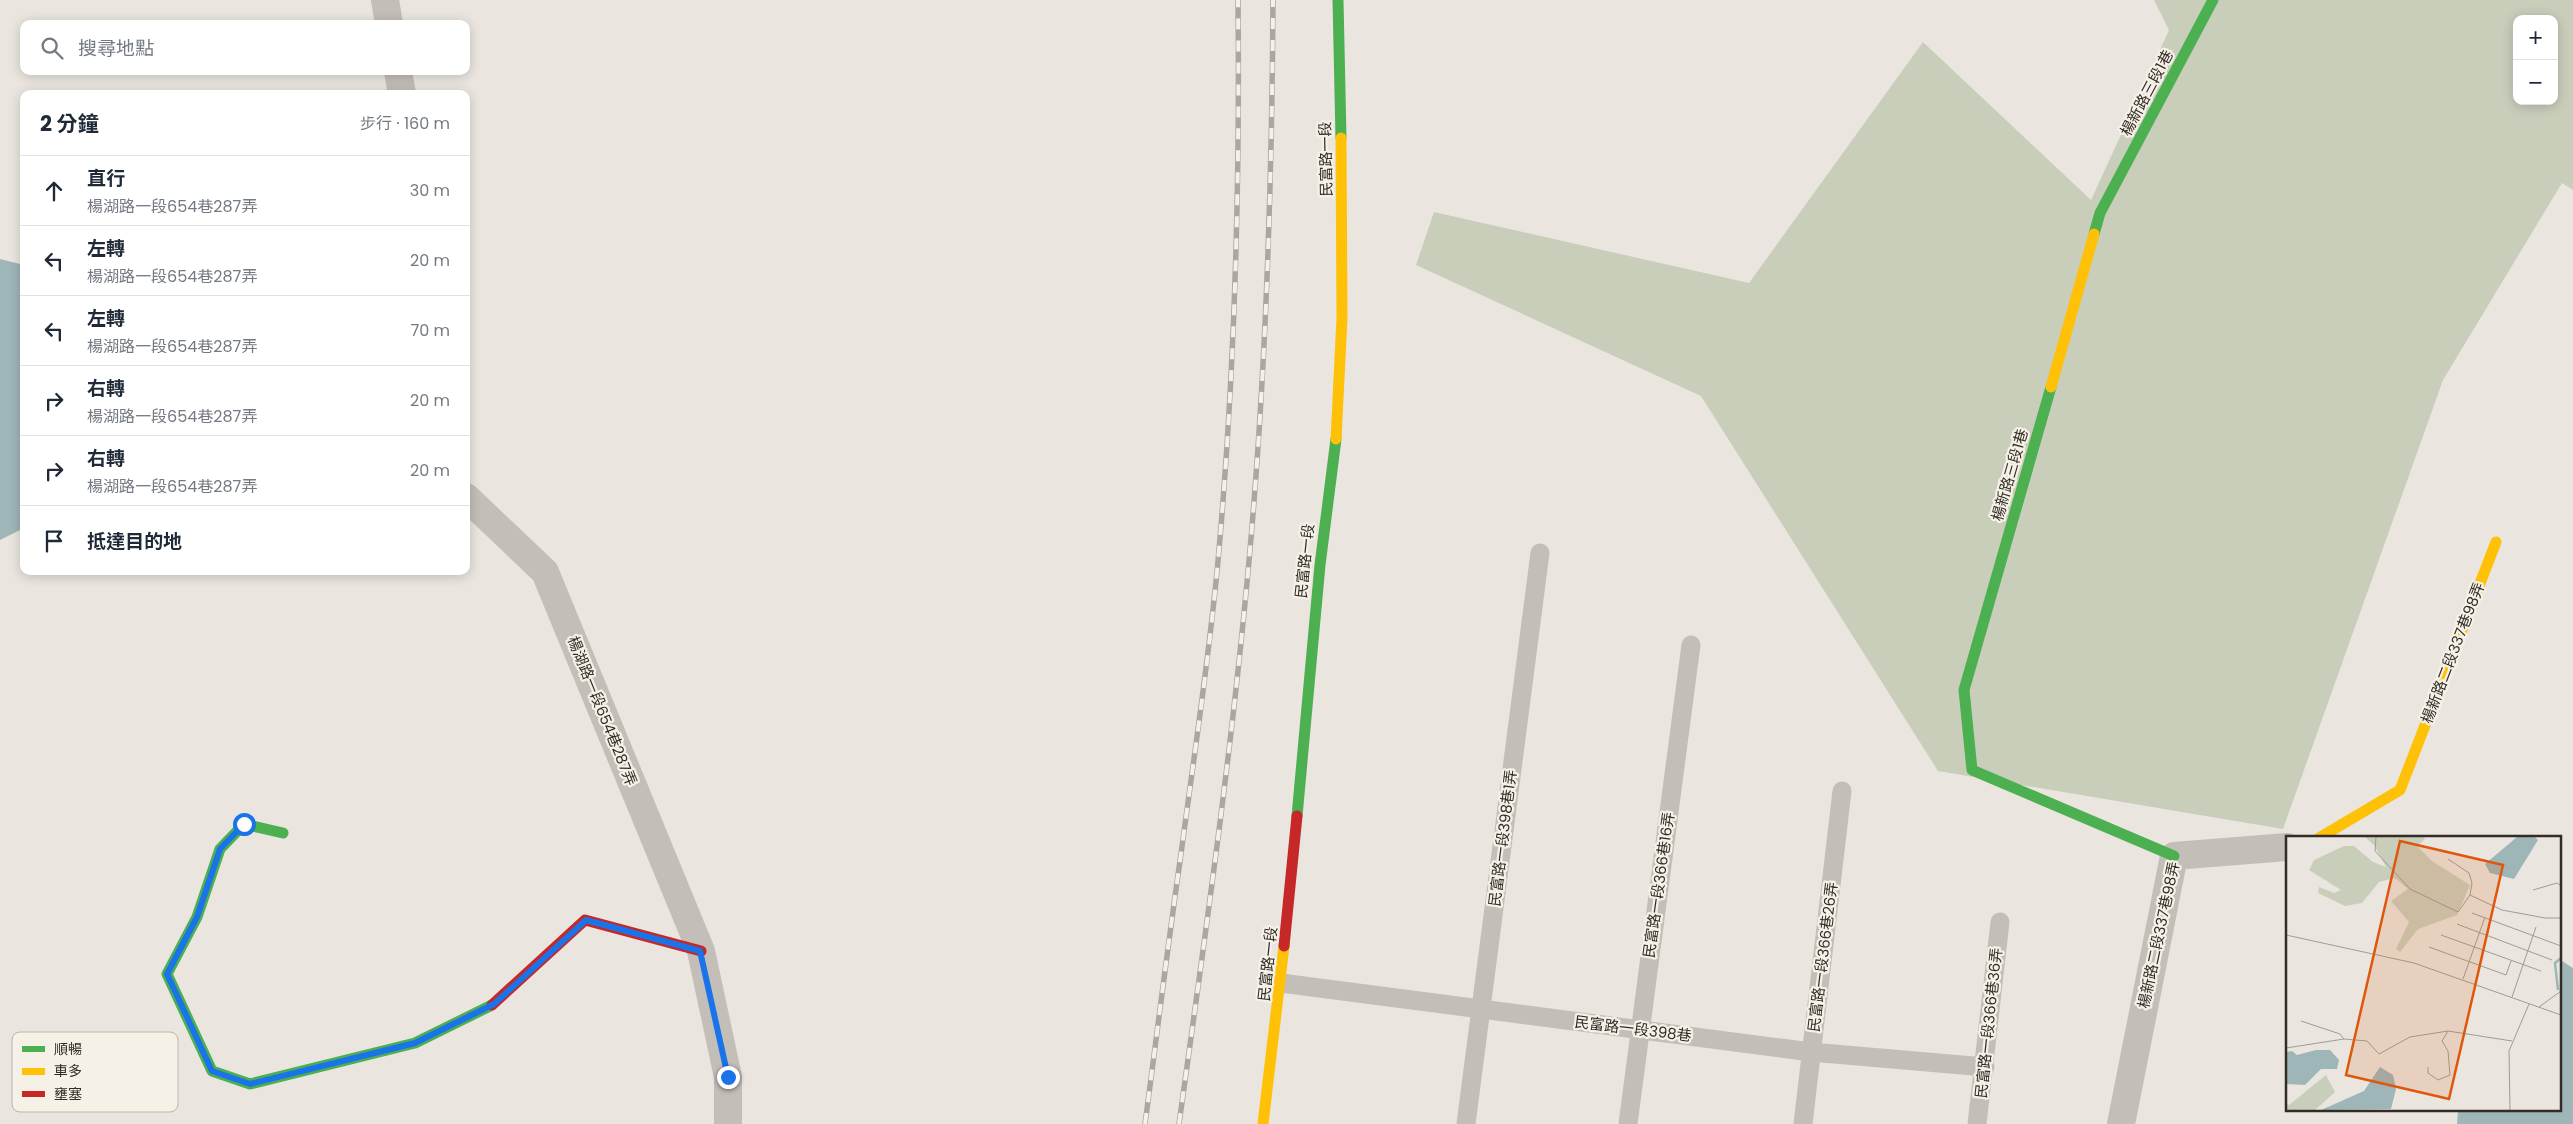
<!DOCTYPE html>
<html lang="zh-TW">
<head>
<meta charset="utf-8">
<style>
  :root { --surface:#fff; --page:#f6f6f7; --text:#1f2937; --muted:#747a83; --line:#e0e1e3 }
  body { margin:0; font-family:Poppins,"Noto Sans TC",sans-serif; background:var(--page); color:var(--text) }
  .controls { position:absolute; right:15px; top:15px; display:grid; overflow:hidden; border-radius:10px; box-shadow:0 2px 12px #0003 }
  .controls button { width:45px; height:45px; display:grid; place-items:center; padding:0; border:0; border-bottom:1px solid var(--line); background:var(--surface); color:var(--text); font:25px sans-serif }
  .stop { position:absolute; width:15px; height:15px; margin:-11px; border:4px solid #1a73e8; border-radius:50%; background:#fff }
  .stop.end { background:#1a73e8; border-color:#fff; box-shadow:0 1px 5px #0008 }
  .list { margin:0; padding:0; list-style:none }
  h2 { display:flex; justify-content:space-between; align-items:center; height:65px; margin:0; padding:0 20px; font-size:21px }
  h2 small { font-size:16px; font-weight:400; color:var(--muted) }
  .list li { display:grid; grid-template-columns:32px 1fr auto; gap:15px; align-items:center; box-sizing:border-box; height:70px; padding:0 20px; border-top:1px solid var(--line) }
  .list b { display:block; font-size:19px; white-space:nowrap }
  .list p { margin:0; font-size:16px; white-space:nowrap; color:var(--muted) }
  .list em { font-size:16px; font-style:normal; color:var(--muted) }
  .icon { flex:none; width:28px; height:28px; fill:none; stroke:currentColor; stroke-width:2; stroke-linecap:round; stroke-linejoin:round }
  .map { position:relative; flex:none; width:2573px; height:1124px; overflow:hidden }
  .search { position:absolute; background:var(--surface); box-shadow:0 2px 12px #0003; left:20px; top:20px; width:450px; height:55px; display:flex; align-items:center; gap:12px; box-sizing:border-box; padding:0 18px; border-radius:10px; color:var(--muted); font-size:19px }
  .panel { position:absolute; background:var(--surface); box-shadow:0 2px 12px #0003; left:20px; top:90px; width:450px; height:485px; border-radius:10px }
  .map>svg:first-child { display:block }
  .green { fill:#c9cebb; fill-rule:evenodd }
  .water { fill:#9eb6b8 }
  .lines { fill:none; stroke-linecap:round; stroke-linejoin:round }
  .lane { stroke:#c3beb8; stroke-width:19 }
  .street { stroke:#c3beb8; stroke-width:28 }
  .fast { stroke:#4caf50; stroke-width:11 }
  .slow { stroke:#ffc107; stroke-width:11 }
  .jam { stroke:#c62828; stroke-width:11 }
  .rail-casing { stroke:#aaa6a2; stroke-width:5.5 }
  .rail { stroke:#f6f1e6; stroke-width:4; stroke-dasharray:11; stroke-linecap:butt }
  .route { stroke:#1a73e8; stroke-width:6 }
  .labels { text-anchor:middle; stroke-width:4.5; stroke-linejoin:round; paint-order:stroke }
  .street-label { font-size:15px; fill:#322c27; stroke:#f6f1e6 }
  .inset-river { fill:none; stroke:#9eb6b8; stroke-width:2.5 }
  .inset-road { fill:none; stroke:#a09c95; stroke-width:1 }
  .view { fill:#df570d; fill-opacity:0.15; stroke:#df570d; stroke-width:2.5 }
  .inset-edge { fill:none; stroke:#322c27; stroke-width:2.5 }
  .key { fill:#f6f1e6; stroke:#bbb6ad; stroke-width:1 }
  .key-label { font-size:14px; fill:#322c27 }
</style>
</head>
<body>
<div class="map">
<svg width="2573" height="1124" viewBox="0 0 2573 1124">
  <rect width="100%" height="100%" fill="#eae6df"/>
  <path class="green" d="M2154 0H2573V190L2562 183 2443 380 2283 829 1938 771 1701 396 1416 265 1434 212 1749 283 1923 42 2091 200 2169 30ZM2517 19H2554V101H2517Z"/>
  <path class="water" d="M0 259 24 265V528L0 540Z
    M2559 959 2573 968V1124H2457L2458 1110H2559Z"/>
  <g class="lines">
    <path class="lane" d="M1281 983 1811 1052 1985 1067
      M1466 1124 1540 553
      M1628 1124 1691 645
      M1803 1124 1842 791
      M1977 1124 2000 922"/>
    <path class="street" d="M385 0 389 24
      M398 71 402 94
      M466 497 545 572 701 951 728 1077V1124
      M2121 1124 2174 856 2287 847"/>
    <path class="fast" d="M1338 0 1341 138
      M2094 234 2100 213 2213 0
      M2051 387 1964 690 1972 770 2174 856
      M1297 816 1320 565 1336 439
      M283 833 244 824 220 849 197 917 167 974 212 1071 250 1084 415 1043 492 1005"/>
    <path class="slow" d="M2051 387 2094 234
      M1336 439 1342 318 1341 138
      M2319 838 2400 790 2496 542
      M1263 1124 1284 946"/>
    <path class="jam" d="M1284 946 1297 816
      M492 1005 585 920 701 951"/>
    <g class="rail-casing">
      <path id="rail" d="M1145 1124C1157 1034 1168 944 1181 854 1194 756 1209 659 1218 561 1235 374 1240 188 1238 0
        M1179 1124C1205 937 1232 749 1249 561 1266 374 1272 187 1273 0"/>
    </g>
    <use href="#rail" class="rail"/>
  </g>
  <g class="lines">
    <path class="route" d="M244 824 220 849 197 917 167 974 212 1071 250 1084 415 1043 494 1004 586 920 700 951 728 1077"/>
  </g>
  <g class="labels">
    <g class="street-label">
      <text transform="translate(2147 93) rotate(-62)" y="5">楊新路三段1巷</text>
      <text transform="translate(1326 159) rotate(-91)" y="5">民富路一段</text>
      <text transform="translate(2010 475) rotate(-74)" y="5">楊新路三段1巷</text>
      <text transform="translate(1305 561) rotate(-84)" y="5">民富路一段</text>
      <text transform="translate(2453 653) rotate(-69)" y="5">楊新路二段337巷98弄</text>
      <text transform="translate(602 711) rotate(68)" y="5">楊湖路一段654巷287弄</text>
      <text transform="translate(1503 838) rotate(-83)" y="5">民富路一段398巷1弄</text>
      <text transform="translate(1659 885) rotate(-82)" y="5">民富路一段366巷16弄</text>
      <text transform="translate(2159 935) rotate(-78)" y="5">楊新路二段337巷98弄</text>
      <text transform="translate(1823 957) rotate(-83)" y="5">民富路一段366巷26弄</text>
      <text transform="translate(1268 964) rotate(-84)" y="5">民富路一段</text>
      <text transform="translate(1989 1023) rotate(-84)" y="5">民富路一段366巷36弄</text>
      <text transform="translate(1633 1029) rotate(7)" y="5">民富路一段398巷</text>
    </g>
  </g>
  <g transform="translate(2286 836)">
    <rect width="275" height="275" fill="#eae6df"/>
    <path d="M79 1H137L139 3 131 10 146 25 184 49 171 79 132 93 114 116 110 113 123 86 105 65 122 53 109 42 93 46 76 67 59 70 32 57 33 51 48 57 55 54 23 34 28 24 58 10H68L87 26 100 31 88 9ZM40 239 49 256 29 274H0V267L3 269Z" fill="#c9cebb"/>
    <path d="M231 1H249L252 4 228 43 204 37 199 28ZM30 214H44L53 224 51 233H35L19 249 0 248V216L6 215 11 219ZM94 231 107 239 110 253 105 273 35 274 78 255Z" fill="#9eb6b8"/>
    <path class="inset-river" d="M272 154 269 127 275 122"/>
    <path class="inset-road" d="M90 1 89 15 124 53 172 76 184 59M162 23 183 37 186 47 184 59 216 74 259 82H275M247 54 271 47 275 50M186 77 275 110M171 88 266 124M0 99 128 127 275 179M155 99 255 135M143 111 220 139 225 125M177 143 199 81M226 161 250 91M253 171 275 155M15 185 54 198 58 203M0 212 58 203 81 205 93 218 124 201 162 195 226 205M142 231V237L152 244 164 239 162 215 156 205 162 195M224 274 223 215 243 168"/>
    <path class="view" d="M114 5 217 29 163 263 60 239Z"/>
    <rect width="275" height="275" class="inset-edge"/>
  </g>
  <rect x="12" y="1032" width="166" height="80" rx="8" class="key"/>
  <rect x="22" y="1046" width="23" height="6" fill="#4caf50"/>
  <rect x="22" y="1068" width="23" height="7" fill="#ffc107"/>
  <rect x="22" y="1091" width="23" height="6" fill="#c62828"/>
  <g class="key-label">
    <text x="54" y="1054">順暢</text>
    <text x="54" y="1076">車多</text>
    <text x="54" y="1099">壅塞</text>
  </g>
</svg>
<div class="controls">
<button>+</button>
<button>−</button>
</div>
<div class="stop" style="left:244px;top:824px"></div>
<div class="stop end" style="left:728px;top:1077px"></div>
<div class="search"><svg class="icon" aria-label="search" viewBox="0 0 24 24"><circle cx="10" cy="10" r="6"/><path d="M15 15l6 6"/></svg>搜尋地點</div>
<section class="panel">
<h2>2 分鐘<small>步行 · 160 m</small></h2>
<ul class="list">
<li><svg class="icon" aria-label="ahead" viewBox="0 0 24 24"><path d="M12 20V5M6 11l6-6 6 6"/></svg><div><b>直行</b><p>楊湖路一段654巷287弄</p></div><em>30 m</em></li>
<li><svg class="icon" aria-label="left" viewBox="0 0 24 24"><path d="M17 20v-9H6M10 6l-5 5 5 5"/></svg><div><b>左轉</b><p>楊湖路一段654巷287弄</p></div><em>20 m</em></li>
<li><svg class="icon" aria-label="left" viewBox="0 0 24 24"><path d="M17 20v-9H6M10 6l-5 5 5 5"/></svg><div><b>左轉</b><p>楊湖路一段654巷287弄</p></div><em>70 m</em></li>
<li><svg class="icon" aria-label="right" viewBox="0 0 24 24"><path d="M7 20v-9h11M14 6l5 5-5 5"/></svg><div><b>右轉</b><p>楊湖路一段654巷287弄</p></div><em>20 m</em></li>
<li><svg class="icon" aria-label="right" viewBox="0 0 24 24"><path d="M7 20v-9h11M14 6l5 5-5 5"/></svg><div><b>右轉</b><p>楊湖路一段654巷287弄</p></div><em>20 m</em></li>
<li><svg class="icon" aria-label="arrive" viewBox="0 0 24 24"><path d="M6 21V4h12l-3 4 3 4H6"/></svg><div><b>抵達目的地</b></div></li>
</ul>
</section>
</div>
</body>
</html>
